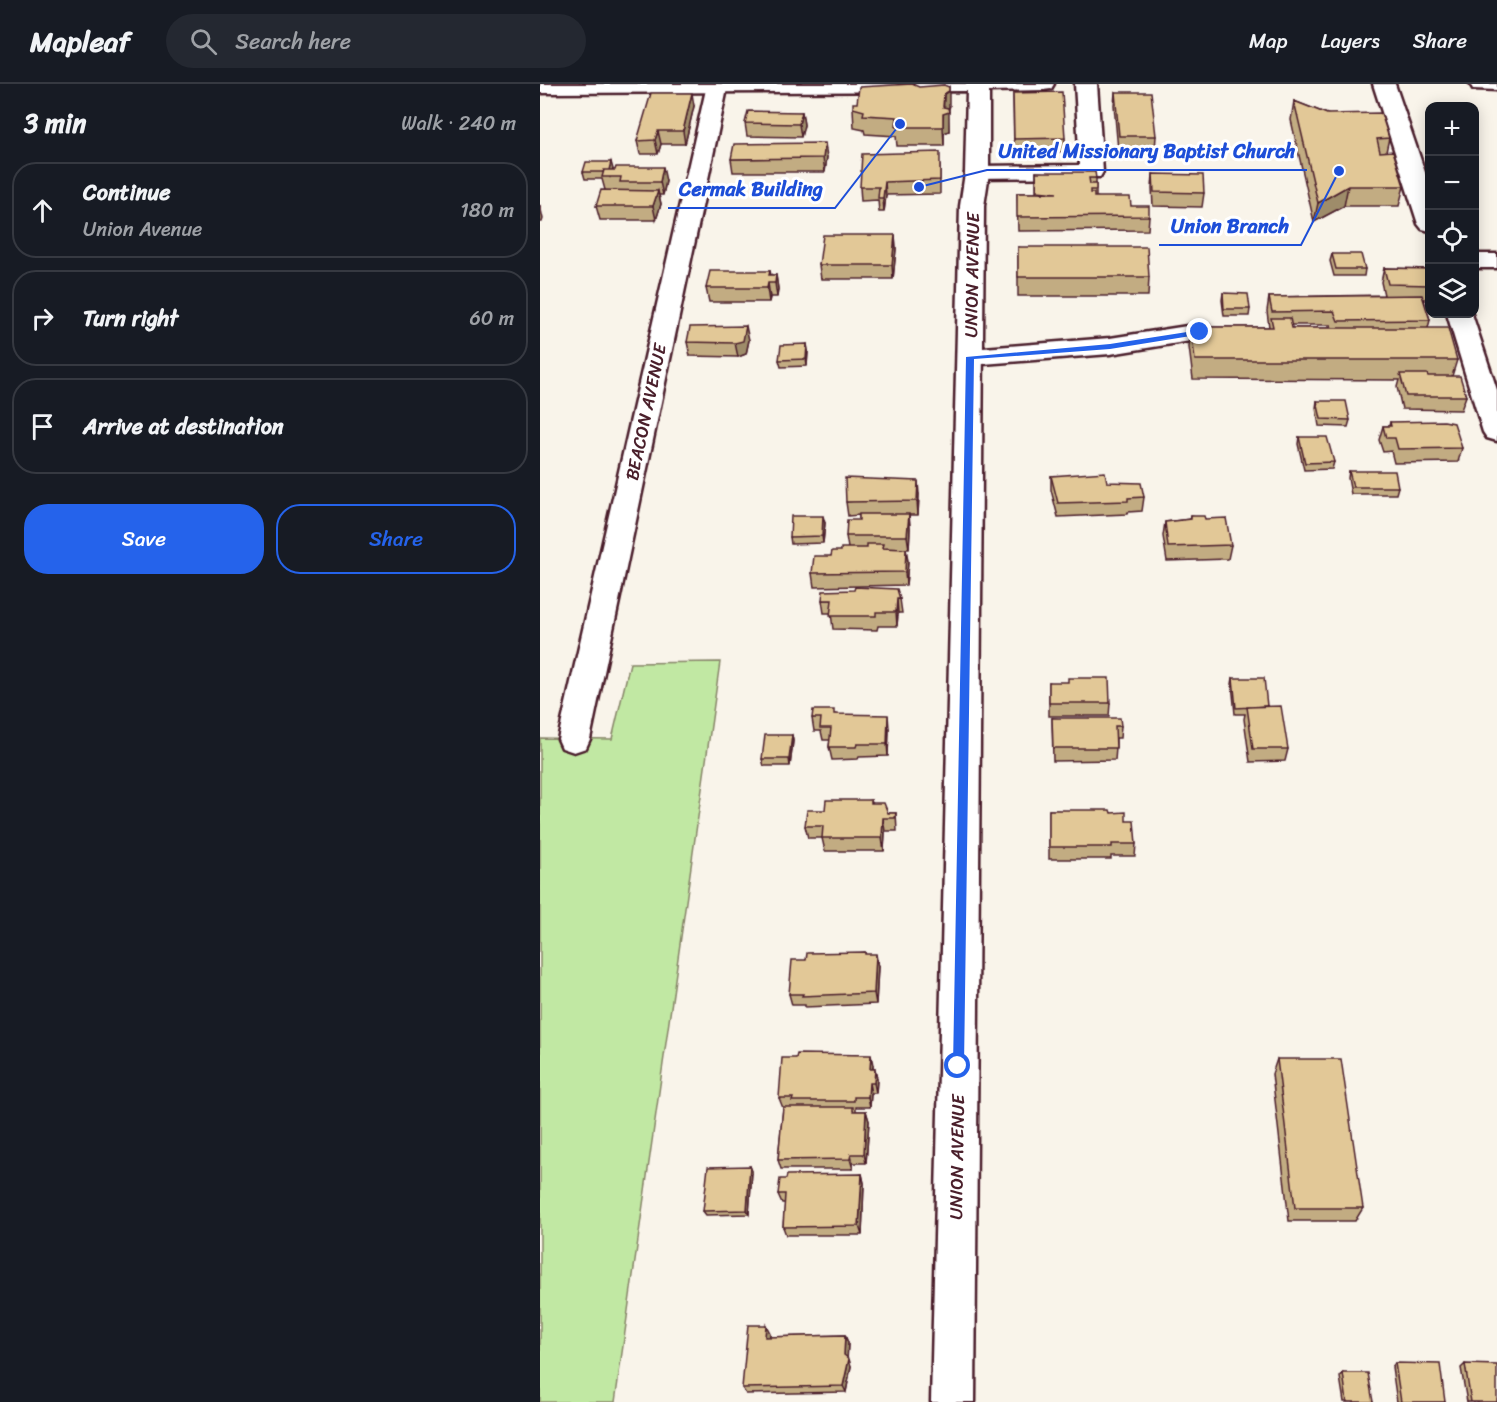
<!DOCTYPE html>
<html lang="en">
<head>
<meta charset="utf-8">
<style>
  :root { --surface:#171b24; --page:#242831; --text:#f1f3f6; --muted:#9ea1a6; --line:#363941; --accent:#2563eb }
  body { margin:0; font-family:Sriracha,sans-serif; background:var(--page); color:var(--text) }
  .controls { position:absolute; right:18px; top:18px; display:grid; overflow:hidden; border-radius:12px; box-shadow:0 3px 15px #0003 }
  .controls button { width:54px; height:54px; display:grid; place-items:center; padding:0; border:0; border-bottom:2px solid var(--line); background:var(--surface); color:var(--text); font:30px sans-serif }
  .stop { position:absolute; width:18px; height:18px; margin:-14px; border:4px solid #2563eb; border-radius:50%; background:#fff }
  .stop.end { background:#2563eb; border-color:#fff; box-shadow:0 2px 6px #0008 }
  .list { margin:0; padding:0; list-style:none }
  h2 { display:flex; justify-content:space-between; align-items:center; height:78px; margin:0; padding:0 24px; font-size:26px }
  h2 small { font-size:20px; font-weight:400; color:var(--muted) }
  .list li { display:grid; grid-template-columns:39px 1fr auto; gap:18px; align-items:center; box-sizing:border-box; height:96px; margin:0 12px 12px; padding:0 12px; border:2px solid var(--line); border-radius:24px }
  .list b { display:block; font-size:22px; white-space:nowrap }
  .list p { margin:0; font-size:20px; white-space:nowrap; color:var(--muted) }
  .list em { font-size:20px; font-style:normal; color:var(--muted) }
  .actions { display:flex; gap:12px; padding:18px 24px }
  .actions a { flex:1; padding:14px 0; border:2px solid var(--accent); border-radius:24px; text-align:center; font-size:21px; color:var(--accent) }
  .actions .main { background:var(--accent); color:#fff }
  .icon { flex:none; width:33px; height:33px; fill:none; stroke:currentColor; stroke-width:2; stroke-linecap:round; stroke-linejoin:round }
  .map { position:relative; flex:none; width:957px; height:1318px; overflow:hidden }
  header { display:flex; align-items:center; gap:36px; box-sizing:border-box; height:84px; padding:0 30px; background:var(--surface); border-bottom:2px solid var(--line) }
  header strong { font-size:28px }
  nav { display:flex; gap:33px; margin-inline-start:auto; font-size:21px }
  .search { width:420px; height:54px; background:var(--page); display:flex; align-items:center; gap:15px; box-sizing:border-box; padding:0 21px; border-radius:33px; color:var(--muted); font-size:22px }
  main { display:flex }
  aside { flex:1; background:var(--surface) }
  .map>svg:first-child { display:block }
  .green { fill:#c1e8a3; stroke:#868467; stroke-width:1.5 }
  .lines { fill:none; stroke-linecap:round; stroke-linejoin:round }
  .minor-casing { stroke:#4a1f2b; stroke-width:5 }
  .major-casing { stroke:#4a1f2b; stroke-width:5 }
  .minor { fill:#fff; fill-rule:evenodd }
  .major { fill:#fff; fill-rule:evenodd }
  .wall { fill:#c2ac82; stroke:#4a1f2b; stroke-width:1.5; fill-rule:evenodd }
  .shaded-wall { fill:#9e8c6a; stroke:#4a1f2b; stroke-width:1.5 }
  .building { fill:#e2c897; stroke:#4a1f2b; stroke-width:1.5 }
  .route { fill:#2563eb }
  .labels { text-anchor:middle; stroke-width:6; stroke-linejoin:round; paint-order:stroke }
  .street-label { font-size:18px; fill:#4a1f2b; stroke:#fff }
  .leader { fill:none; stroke:#1d4ed8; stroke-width:2 }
  .callout-dot { fill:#1d4ed8; stroke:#fff; stroke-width:2 }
  .callout-label { font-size:20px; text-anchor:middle; font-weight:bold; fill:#1d4ed8; stroke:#fff; stroke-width:6; stroke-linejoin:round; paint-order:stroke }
</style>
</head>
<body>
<header>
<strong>Mapleaf</strong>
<div class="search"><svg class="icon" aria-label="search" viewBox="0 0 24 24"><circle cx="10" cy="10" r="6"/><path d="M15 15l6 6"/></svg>Search here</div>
<nav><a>Map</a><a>Layers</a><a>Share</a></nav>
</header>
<main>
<aside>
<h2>3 min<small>Walk · 240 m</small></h2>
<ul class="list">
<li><svg class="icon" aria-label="ahead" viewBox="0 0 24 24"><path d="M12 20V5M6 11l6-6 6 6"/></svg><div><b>Continue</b><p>Union Avenue</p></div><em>180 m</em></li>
<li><svg class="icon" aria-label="right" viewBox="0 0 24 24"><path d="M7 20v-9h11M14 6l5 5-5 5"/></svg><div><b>Turn right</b></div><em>60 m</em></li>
<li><svg class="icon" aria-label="arrive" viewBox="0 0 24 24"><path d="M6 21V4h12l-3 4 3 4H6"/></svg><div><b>Arrive at destination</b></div></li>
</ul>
<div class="actions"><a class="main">Save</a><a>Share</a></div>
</aside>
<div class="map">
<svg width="957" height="1318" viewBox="0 0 957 1318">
  <rect width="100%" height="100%" fill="#f9f4ea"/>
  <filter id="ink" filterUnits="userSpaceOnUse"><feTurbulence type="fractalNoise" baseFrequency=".0167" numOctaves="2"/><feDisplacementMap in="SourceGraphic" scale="12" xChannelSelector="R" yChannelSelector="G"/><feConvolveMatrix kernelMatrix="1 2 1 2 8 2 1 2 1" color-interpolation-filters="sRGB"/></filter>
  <g filter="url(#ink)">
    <path class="green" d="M180 578 75 1318H0V654L72 655 90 579Z"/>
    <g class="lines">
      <g class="minor-casing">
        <path id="minor" d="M188 0 50 655 46 664 34 668 22 664 18 655 167 1Z
          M535 0H557L563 88 560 93 429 94 425 89 429 84 437 82 540 81Z
          M833 0H855L890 103V147L882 145 878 140Z
          M934 170H957V184H934Z
          M907 230H932L957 306V357L947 354 943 348Z
          M660 240 669 242 673 248 669 254 570 270 430 281 421 279 417 273 421 267 430 265 570 254Z"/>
      </g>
      <g class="major-casing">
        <path id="major" d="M0 0H514L511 5 503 6 449 7V89L444 122 435 1318H391L420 122 425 89 427 7 0 9Z
          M930 0H957V6L933 5Z"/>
      </g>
      <use href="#minor" class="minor"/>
      <use href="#major" class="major"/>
    </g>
    <path class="wall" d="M575 8 616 52 615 66H578L574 21Z
      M473 9 525 54V68H474Z
      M754 17 849 54 846 68 864 102 859 122H804L774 138 751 36Z
      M154 22 145 60H121L118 70H100L97 57Z
      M410 22 408 27 409 47 404 49V62H357L356 52 325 50 324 46 314 44 313 24Z
      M262 28 264 41 261 53 207 52 205 39Z
      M287 73 285 88H193L191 75Z
      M71 78 72 86 126 97 123 111H119L121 120 116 136H60L56 122 65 106 62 95H45L43 88Z
      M400 82V110L346 111 344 128H339L338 116 321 117 320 103Z
      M496 88 556 94V113L591 122 609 132 608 146 478 147 477 109H496Z
      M613 90 664 109 662 123 613 122 612 104Z
      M355 151 356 165 353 195H281L279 181Z
      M478 163 609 193 608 212H478Z
      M792 170 825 185 824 192H794L790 177Z
      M844 184 890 185V215H884L890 236 888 244 917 276 912 292 926 312 921 326 862 325 857 303 859 296 653 295 649 263 651 243H729L727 227 729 213 844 211 841 198ZM751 241H791L792 244H752Z
      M230 187 231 191H236L238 205 237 213H230L229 218H169L166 204Z
      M683 209 710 225 709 232H684L682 216Z
      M209 256 206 270 198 273 150 272 147 258Z
      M267 260 268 267 267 282 241 283 239 276Z
      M777 317 810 336 808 343 779 342 776 324Z
      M850 338 922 364 918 378 854 379 851 367 843 368 839 356 843 342H849Z
      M759 353 794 378 792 385 764 386 758 360Z
      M809 387 858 403 856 410H811L808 394Z
      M511 392 567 398 604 413 602 427 588 428 587 430 518 433 511 406Z
      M379 410 378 431H369L370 444 369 465H366L368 478 366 501 274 503 272 489 291 472 308 464 306 452 319 436V431L308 432 306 418Z
      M651 432 665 435 691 461 688 475 627 477 623 452 625 438 650 435Z
      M285 439 283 459 251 460 250 453Z
      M360 515 362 529H358L357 542H338L337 546 293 545 291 529H284L282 516Z
      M693 594 727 622 748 665 745 677 710 678 704 635 705 630H695L692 600Z
      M509 598 570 619 569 632H509Z
      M295 630 349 644 348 672 319 673 318 675 292 676 289 663 290 656H283L281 647H274L272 634Z
      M512 634 581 642 580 654H576V664L575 676 513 677Z
      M252 651 253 657 250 682H224L222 675Z
      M331 716 332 719 348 729H356L357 747H345L344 767H285L282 754H268L265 742 285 726Z
      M509 726 571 729 586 737 596 760 595 772H571V775H509Z
      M325 868V870L338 882 336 920 265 923V921H252L249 910 266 876Z
      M737 975 823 1124 815 1137H749L732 990Z
      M333 981V985H335L337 995 336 1009H331L330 1023H316V1027H326L329 1037 326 1079H313V1085H241L238 1076 243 1024 239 1014Z
      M210 1082 212 1087 209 1130 166 1131 163 1127Z
      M322 1090 324 1099 322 1151H246L243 1143 245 1119H242L238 1110Z
      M230 1249V1253L305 1251 308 1259 307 1274 311 1282 306 1308 206 1310 202 1304Z
      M855 1279 905 1318H857L852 1283Z
      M925 1280 957 1318H927L921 1284Z
      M803 1289 833 1318H804L800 1293Z"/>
    <path class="shaded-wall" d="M409 3V27L405 29 409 28V47L404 49V62L403 43 404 10Z
      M152 9 154 22 145 60 143 47Z
      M262 28 264 41 261 53 259 40Z
      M118 47 121 60 118 70 115 56Z
      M285 59 287 73 285 88 283 74Z
      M71 78 73 85 70 93 68 88Z
      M123 83 126 97 123 111 120 98Z
      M345 98 346 111 344 128 343 114Z
      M808 102 804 122 774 138 778 119Z
      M118 107 121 120 116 136 113 122Z
      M0 121 3 135 2 138H0Z
      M355 151 356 165 353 195 352 181Z
      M236 191 238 205 237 213 235 199Z
      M228 199 230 213 229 218 227 204Z
      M206 242 209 256 206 270 198 273 195 259Z
      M267 260 268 267 267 282 266 275Z
      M378 397 379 410 378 431 377 417Z
      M369 430 370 444 369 465 367 452Z
      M283 432 285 439 283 459 282 452Z
      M366 465 368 478 366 501 365 488Z
      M357 515 358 529 357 542 356 528Z
      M348 631 349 644 348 672 347 660Z
      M252 651 253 657 250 682 249 675Z
      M343 734 345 747 344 767 342 754Z
      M336 870 338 882 336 920 334 909Z
      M331 971 333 981 332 995 330 985Z
      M335 985 337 995 336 1009 334 999Z
      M329 999 331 1009 330 1023 328 1013Z
      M326 1027 329 1037 326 1079 324 1070Z
      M311 1070 313 1079V1085L310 1075Z
      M210 1082 212 1087 209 1130 207 1126Z
      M322 1090 324 1099 322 1151 319 1142Z
      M226 1241 230 1249 229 1261 225 1253Z
      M305 1251 308 1259 307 1278 304 1271Z
      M309 1275 311 1282 306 1308 303 1302Z"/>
    <path class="building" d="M372 0 379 3 404 1 409 3V7L404 10 403 23 408 24 409 28 403 30V43H356L357 33 323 31 324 27 313 24V19H317L319 3Z
      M522 8 525 54 474 55 473 9Z
      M575 8H611L616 52H579Z
      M111 9H152L143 47H118L115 56 97 57Z
      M754 17 787 30 841 29 849 54 837 55 840 68 853 67 864 102H808L778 119Z
      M208 27 262 28 259 40 205 39Z
      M285 59 283 74 191 75 194 60Z
      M400 68V96L345 98 343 114H338L339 103H320L322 70Z
      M46 78H71L69 86H64L63 88H43Z
      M76 83H123L120 98H80L81 93H62L64 86H75Z
      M496 88H555L556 94H549L550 100H556V106H550V109H554V113H590L591 122H609V132L477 133V109H517L497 107Z
      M613 90 663 91 664 109 614 108Z
      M61 106 118 107 113 122H56Z
      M283 151H355L352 181H279Z
      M478 163H607L609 193H478Z
      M792 170H821L825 185H796Z
      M844 184 890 185V201L848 200Z
      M170 187H230L229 191H236L235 199H228L227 204H166Z
      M683 209 708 210 710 225H684Z
      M882 211 890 236 798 237 794 227 732 228 729 213Z
      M731 234H750L752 244H908L917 276H655L651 243H733Z
      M206 242 203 257 195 259 147 258 150 243Z
      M267 260 266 275 239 276 241 261Z
      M860 290H887L888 292H920L926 312H866Z
      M777 317H806L810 336 781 335Z
      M904 337 914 339 922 364 858 365 855 354H846L843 342H851L850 338Z
      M759 353H787L794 378 765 379Z
      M809 387H855L858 403H813Z
      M565 388 567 398 601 399 604 413 588 414V417L518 419 511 392Z
      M305 394 378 397 377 417 306 418Z
      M319 430H369L367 452H306L307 436H319Z
      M251 432H283L282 452 250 453Z
      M651 432H664L665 435 686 434 691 461 628 463 625 438 651 435Z
      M327 460H343L342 464 366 465 365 488 272 489 274 472H291L292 467H301V464H327Z
      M315 503 357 505 360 515H357L356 528H336V532H290L292 516H282L283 507 314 506Z
      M528 594H569L570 619H509V598H528Z
      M693 594H724L727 622 696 624Z
      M741 622 748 665H713L707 623Z
      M273 626H294V630L348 631 347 660H317L316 663H289L291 644H280L281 634H272Z
      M512 634H580L581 642H575L576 664H513Z
      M225 651H252L249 675H222Z
      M286 716H331V719H344L348 729H356L355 734H343L342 754H282L283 742H265L267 726H285Z
      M509 726H570L571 729 586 728V737H594L596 760H572V763H509Z
      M325 868V870H336L334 909 262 912 263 910H249L252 876H266L267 869Z
      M257 970 331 971 330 985H335L334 999H329L328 1013H314V1017H252L253 1014H239L242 974H256Z
      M737 975H801L823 1124H755Z
      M243 1023H313V1027H326L324 1070H311L310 1075 238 1076Z
      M210 1082 207 1126 163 1127 168 1083Z
      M322 1090 319 1142 243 1143 245 1110H238L240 1095H246L247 1091Z
      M208 1241H226L225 1253 305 1251 304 1271 309 1275 303 1302 202 1304Z
      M855 1279 900 1280 905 1318H861Z
      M925 1280 957 1281V1318H931Z
      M803 1289H828L833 1318H807Z"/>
  </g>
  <path class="route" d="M660 246 663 250 570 265 434 275 424 982 418 988 413 982 426 273 570 260Z"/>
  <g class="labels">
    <g class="street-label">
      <text transform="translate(432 191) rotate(-89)" y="6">UNION AVENUE</text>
      <text transform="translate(106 328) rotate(-78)" y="6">BEACON AVENUE</text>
      <text transform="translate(417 1073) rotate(-89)" y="6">UNION AVENUE</text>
    </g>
  </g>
  <path class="leader" d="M379 103L447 86H767M360 40L295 124H128M799 87L761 161H619"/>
  <g class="callout-dot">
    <circle cx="379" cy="103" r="6"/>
    <circle cx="360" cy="40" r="6"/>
    <circle cx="799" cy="87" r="6"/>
  </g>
  <g class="callout-label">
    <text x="607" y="74">United Missionary Baptist Church</text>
    <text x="211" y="112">Cermak Building</text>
    <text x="690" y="149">Union Branch</text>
  </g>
</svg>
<div class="controls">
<button>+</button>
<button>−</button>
<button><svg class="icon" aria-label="locate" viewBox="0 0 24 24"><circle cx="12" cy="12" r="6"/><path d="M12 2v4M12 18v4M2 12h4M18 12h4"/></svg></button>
<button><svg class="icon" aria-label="layers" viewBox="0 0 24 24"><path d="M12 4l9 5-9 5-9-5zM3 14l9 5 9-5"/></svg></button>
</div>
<div class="stop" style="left:418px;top:982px"></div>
<div class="stop end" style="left:660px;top:248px"></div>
</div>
</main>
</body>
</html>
